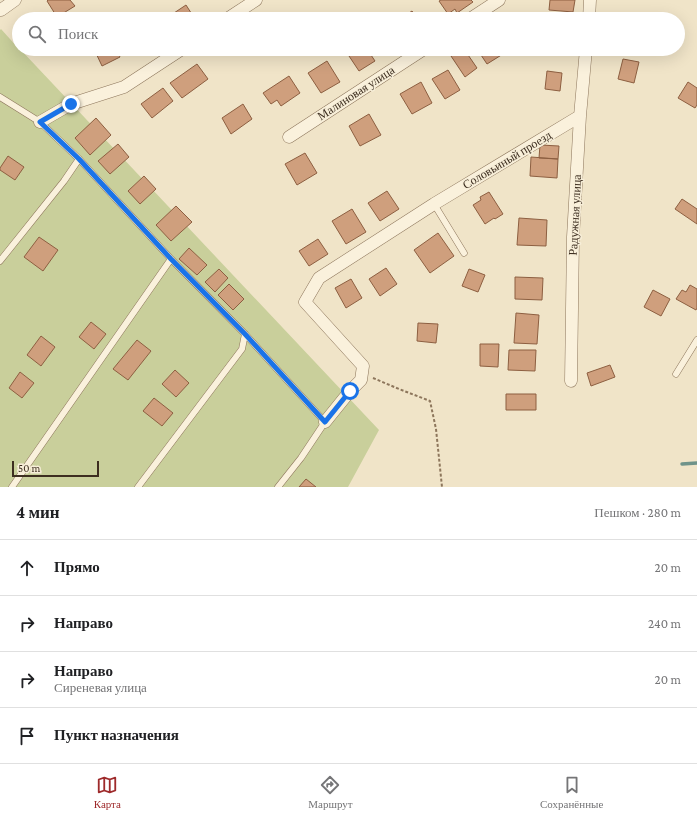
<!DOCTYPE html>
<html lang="ru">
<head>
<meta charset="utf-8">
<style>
  :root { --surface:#fff; --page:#f2f2f2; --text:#202124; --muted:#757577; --line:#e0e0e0; --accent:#9e2a2b }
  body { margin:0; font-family:"Crimson Pro",serif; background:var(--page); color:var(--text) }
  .scale { position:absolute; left:12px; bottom:10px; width:87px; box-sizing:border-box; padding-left:4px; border:2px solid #3d2e20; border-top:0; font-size:11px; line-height:14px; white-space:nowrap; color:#3d2e20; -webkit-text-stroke:3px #f7eed8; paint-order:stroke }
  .stop { position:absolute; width:12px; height:12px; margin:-9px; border:3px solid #1a73e8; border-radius:50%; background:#fff }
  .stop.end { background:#1a73e8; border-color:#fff; box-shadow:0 1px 4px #0008 }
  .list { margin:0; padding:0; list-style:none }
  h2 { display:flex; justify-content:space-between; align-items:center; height:52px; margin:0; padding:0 16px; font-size:17px }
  h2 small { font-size:13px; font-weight:400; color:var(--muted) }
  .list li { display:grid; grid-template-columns:26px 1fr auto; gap:12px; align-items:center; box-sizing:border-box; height:56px; padding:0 16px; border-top:1px solid var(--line) }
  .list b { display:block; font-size:15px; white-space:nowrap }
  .list p { margin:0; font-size:13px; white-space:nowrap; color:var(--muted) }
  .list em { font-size:13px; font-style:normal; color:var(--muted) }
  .icon { flex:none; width:22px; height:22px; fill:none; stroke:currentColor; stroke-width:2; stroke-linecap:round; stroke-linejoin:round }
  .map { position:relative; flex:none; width:697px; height:487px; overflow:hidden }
  .search { position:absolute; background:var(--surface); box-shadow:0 4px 16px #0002; left:12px; right:12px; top:12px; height:44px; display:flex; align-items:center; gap:10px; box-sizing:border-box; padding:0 14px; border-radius:22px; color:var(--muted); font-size:15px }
  .sheet { height:276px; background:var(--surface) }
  nav { display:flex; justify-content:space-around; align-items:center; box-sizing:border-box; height:56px; border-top:1px solid var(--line); background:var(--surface); font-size:11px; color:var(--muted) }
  nav a { display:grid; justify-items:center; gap:2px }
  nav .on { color:var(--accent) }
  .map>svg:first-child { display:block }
  .green { fill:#c9cf9b }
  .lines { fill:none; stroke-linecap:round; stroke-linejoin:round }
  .stream { stroke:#6f938a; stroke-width:3.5 }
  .building { fill:#cf9f7d; stroke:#8d5f41 }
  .service-casing { stroke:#8d765c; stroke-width:7 }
  .minor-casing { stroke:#8d765c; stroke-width:13 }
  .path { stroke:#8d765c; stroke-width:2; stroke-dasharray:3 2; stroke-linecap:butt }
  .service { stroke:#faf1dc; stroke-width:6 }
  .minor { stroke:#faf1dc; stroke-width:12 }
  .route { stroke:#1a73e8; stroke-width:5 }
  .labels { text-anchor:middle; stroke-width:3; stroke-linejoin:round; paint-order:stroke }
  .street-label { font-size:12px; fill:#3d2e20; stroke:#f7eed8 }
</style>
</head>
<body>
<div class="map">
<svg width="697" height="487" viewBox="0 0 697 487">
  <rect width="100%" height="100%" fill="#f0e4c8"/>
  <path class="green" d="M1 29 19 49H20L379 430 348 487H0V30Z"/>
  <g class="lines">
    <path class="stream" d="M682 464 697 463"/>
  </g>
  <path class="building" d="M48 0H70L75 6 57 17 47 1Z
    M441 0H471L473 2 457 13 455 9 448 14 439 1Z
    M550 0H575L573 12 549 10Z
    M186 5 195 19H170L168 17Z
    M412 11 418 19H400Z
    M634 13 648 17V19H632Z
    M94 49H116L120 57 102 66Z
    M140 49H154L144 55Z
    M360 49H367L375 61 359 71 349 56Z
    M463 49H464L477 68 465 77 451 56Z
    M477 49H511L487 64Z
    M550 49H567V52L550 51Z
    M623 59 639 62 634 83 618 79Z
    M327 61 340 82 321 93 308 73Z
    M197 64 208 79 182 98 170 83Z
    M448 70 460 90 445 99 432 79Z
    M547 71 562 73 560 91 545 89Z
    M289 76 300 93 281 106 277 100 271 104 263 93Z
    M421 82 432 103 412 114 400 94Z
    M688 82 697 88V105L695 108 678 98Z
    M163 88 173 101 152 118 141 104Z
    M243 104 252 119 231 134 222 118Z
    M369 114 381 135 360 146 349 126Z
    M96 118 111 135 90 155 75 138Z
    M118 144 129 157 110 174 98 161Z
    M540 145 559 146 558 159 539 158Z
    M305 153 317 173 297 185 285 164Z
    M8 156 24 167 15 180 0 170V168Z
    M531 157 558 159 557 178 530 176Z
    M144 176 156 189 140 204 128 191Z
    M387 191 399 209 380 221 368 203Z
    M489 192 503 214 495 219 494 218 485 224 473 205 481 200 480 197Z
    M682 199 697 209V224L675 209Z
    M176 206 192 222 171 241 156 225Z
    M352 209 366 232 346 244 332 221Z
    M519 218 547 220 546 246 517 245Z
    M438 233 454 256 430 273 414 250Z
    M39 237 58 250 43 271 24 257Z
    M318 239 328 254 309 266 299 251Z
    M189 248 207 265 197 275 179 259Z
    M386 268 397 284 380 296 369 279Z
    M219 269 228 278 215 292 205 282Z
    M469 269 485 275 478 292 462 286Z
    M515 277 543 278 542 300 515 299Z
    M351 279 362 298 346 308 335 288Z
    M229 284 244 299 233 310 218 295Z
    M690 285 697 289V308L696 310 676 299 682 290 686 292Z
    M653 290 670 299 661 316 644 307Z
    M516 313 539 315 537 344 514 343Z
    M91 322 106 334 94 349 79 337Z
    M418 323 438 324 436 343 417 341Z
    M41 336 55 347 41 366 27 355Z
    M137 340 151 351 128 380 113 369Z
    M480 344H499L498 367 480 366Z
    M509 350H536L535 371 508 370Z
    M610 365 615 377 591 386 587 373Z
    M175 370 189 383 176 397 162 384Z
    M20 372 34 383 22 398 9 388Z
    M506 394H536V410H506Z
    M154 398 173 413 162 426 143 411Z
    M306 479 316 487H299Z"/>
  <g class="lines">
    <g class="service-casing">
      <path id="service" d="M0 97 40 122 79 159 171 259 245 334 325 422 301 458 278 487
        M434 204 464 253
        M0 261 64 181 79 159
        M676 374 697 340
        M12 487 171 259
        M138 487 242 349 245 334"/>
    </g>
    <g class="minor-casing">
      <path id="minor" d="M1 10 15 0
        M227 19 256 0
        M470 19 499 0
        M589 19 590 0
        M40 122 71 104 124 87 182 49
        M289 137 424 49
        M571 381 573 237 580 116 586 49
        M325 422 350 391 361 380 363 366 305 302 319 278 434 204 580 116"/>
    </g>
    <path class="path" d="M373 378 399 389 430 401 436 429 442 487"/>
    <use href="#service" class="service"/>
    <use href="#minor" class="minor"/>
  </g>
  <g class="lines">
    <path class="route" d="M71 104 40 122 79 159 171 259 245 334 325 422 350 391"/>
  </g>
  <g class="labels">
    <g class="street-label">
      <text transform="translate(356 93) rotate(-33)" y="4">Малиновая улица</text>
      <text transform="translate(507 160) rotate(-31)" y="4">Соловьиный проезд</text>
      <text transform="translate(575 215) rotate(-87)" y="4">Радужная улица</text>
    </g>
  </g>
</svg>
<div class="scale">50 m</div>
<div class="stop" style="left:350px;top:391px"></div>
<div class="stop end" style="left:71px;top:104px"></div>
<div class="search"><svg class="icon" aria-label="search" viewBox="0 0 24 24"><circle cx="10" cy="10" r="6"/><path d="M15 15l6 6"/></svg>Поиск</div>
</div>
<section class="sheet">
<h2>4 мин<small>Пешком · 280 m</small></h2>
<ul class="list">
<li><svg class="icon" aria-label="ahead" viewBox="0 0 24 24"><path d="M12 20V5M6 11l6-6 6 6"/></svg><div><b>Прямо</b></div><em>20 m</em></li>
<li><svg class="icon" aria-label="right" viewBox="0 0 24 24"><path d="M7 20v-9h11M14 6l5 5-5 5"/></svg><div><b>Направо</b></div><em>240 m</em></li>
<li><svg class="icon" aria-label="right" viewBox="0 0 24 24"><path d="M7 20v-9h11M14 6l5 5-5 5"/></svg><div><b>Направо</b><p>Сиреневая улица</p></div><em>20 m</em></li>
<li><svg class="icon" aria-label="arrive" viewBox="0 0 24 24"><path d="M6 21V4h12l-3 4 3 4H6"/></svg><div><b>Пункт назначения</b></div></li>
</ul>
</section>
<nav>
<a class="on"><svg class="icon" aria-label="map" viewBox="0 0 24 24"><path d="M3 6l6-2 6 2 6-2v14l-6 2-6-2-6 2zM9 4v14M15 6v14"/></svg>Карта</a>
<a><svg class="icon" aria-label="directions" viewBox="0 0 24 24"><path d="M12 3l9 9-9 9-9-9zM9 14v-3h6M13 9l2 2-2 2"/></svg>Маршрут</a>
<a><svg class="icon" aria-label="saved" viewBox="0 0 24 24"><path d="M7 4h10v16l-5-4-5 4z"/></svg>Сохранённые</a>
</nav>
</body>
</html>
